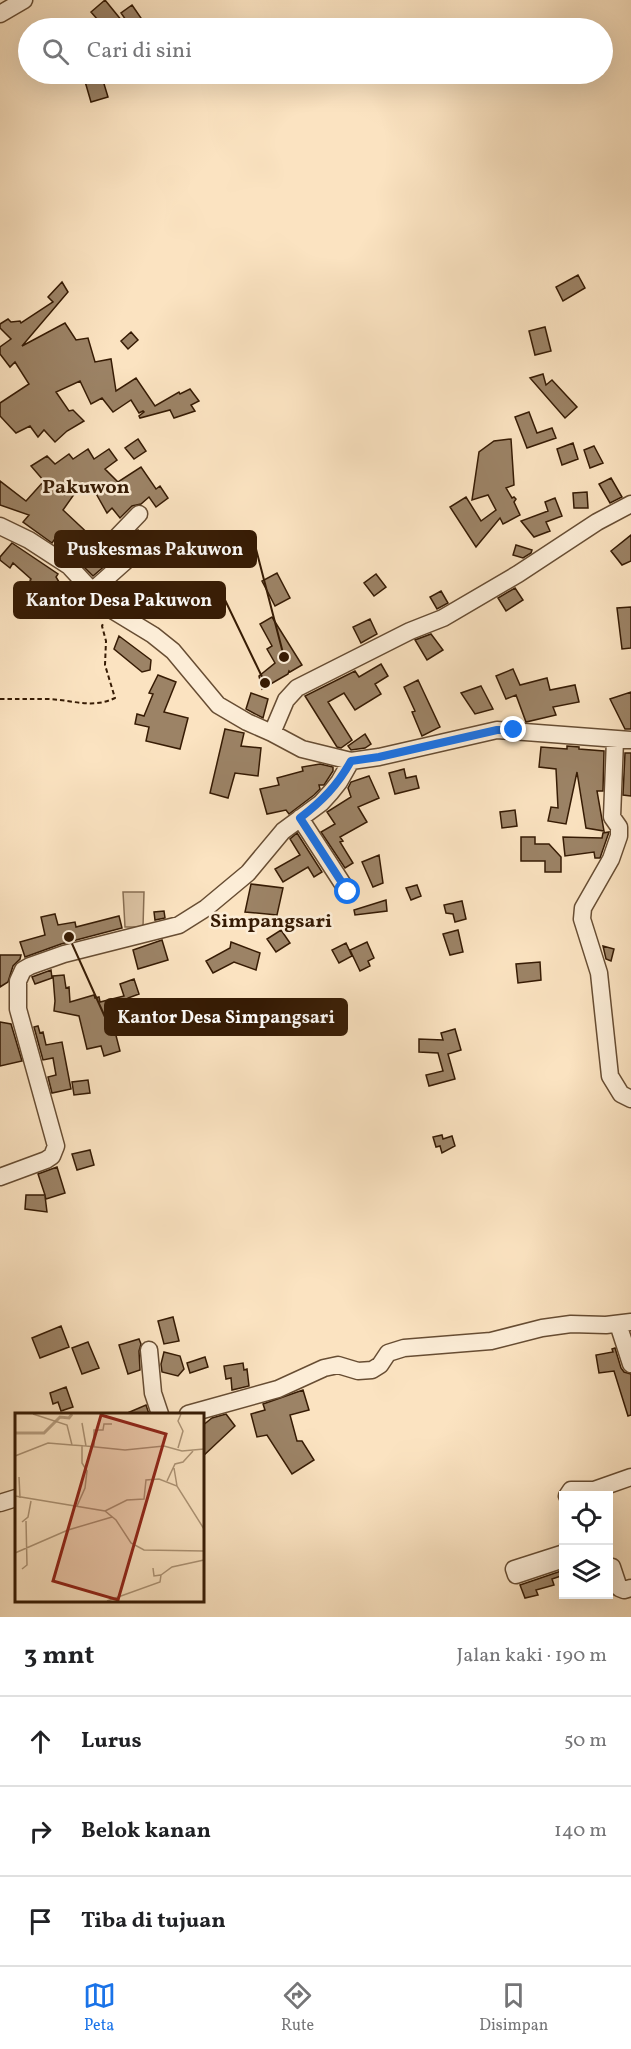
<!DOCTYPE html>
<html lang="id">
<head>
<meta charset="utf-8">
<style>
  :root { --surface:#fff; --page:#f2f2f2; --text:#202124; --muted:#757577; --line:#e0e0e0; --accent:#1a73e8 }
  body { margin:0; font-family:Vollkorn,serif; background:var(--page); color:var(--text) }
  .controls { position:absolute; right:18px; bottom:18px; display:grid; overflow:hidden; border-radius:0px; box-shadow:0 6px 24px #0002 }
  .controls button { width:54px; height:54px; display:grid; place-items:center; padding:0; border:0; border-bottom:2px solid var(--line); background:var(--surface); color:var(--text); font:30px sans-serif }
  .stop { position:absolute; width:18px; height:18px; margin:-14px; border:4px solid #1a73e8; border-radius:50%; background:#fff }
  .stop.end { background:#1a73e8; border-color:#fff; box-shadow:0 2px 6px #0008 }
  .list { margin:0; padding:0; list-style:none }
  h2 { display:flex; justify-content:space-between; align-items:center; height:78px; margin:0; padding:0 24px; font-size:26px }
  h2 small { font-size:20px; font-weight:400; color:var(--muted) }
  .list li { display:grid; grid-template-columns:39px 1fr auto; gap:18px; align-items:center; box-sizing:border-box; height:90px; padding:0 24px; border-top:2px solid var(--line) }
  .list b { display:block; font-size:22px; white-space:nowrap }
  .list em { font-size:20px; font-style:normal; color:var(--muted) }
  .icon { flex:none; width:33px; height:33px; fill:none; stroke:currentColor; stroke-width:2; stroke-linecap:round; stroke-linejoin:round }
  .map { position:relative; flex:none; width:631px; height:1617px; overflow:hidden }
  .search { position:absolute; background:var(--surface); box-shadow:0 6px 24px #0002; left:18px; right:18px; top:18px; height:66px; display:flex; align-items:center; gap:15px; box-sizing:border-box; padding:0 21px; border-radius:33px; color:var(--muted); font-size:22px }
  .sheet { height:348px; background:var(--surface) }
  nav { display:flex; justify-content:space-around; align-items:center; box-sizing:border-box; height:84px; border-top:2px solid var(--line); background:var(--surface); font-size:16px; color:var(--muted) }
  nav a { display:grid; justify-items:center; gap:3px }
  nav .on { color:var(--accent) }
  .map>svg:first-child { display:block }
  .green { fill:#dac1a1; stroke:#886e52; stroke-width:1.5 }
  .building { fill:#9c8366; stroke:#361b04; stroke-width:1.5 }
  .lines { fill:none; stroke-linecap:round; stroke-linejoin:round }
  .minor-casing { stroke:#674d33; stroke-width:19 }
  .path { stroke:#361b04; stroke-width:2; stroke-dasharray:4.5 3; stroke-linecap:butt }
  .minor { stroke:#fcedd7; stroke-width:16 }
  .route { stroke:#1a73e8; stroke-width:8 }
  .labels { text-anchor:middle; stroke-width:5; stroke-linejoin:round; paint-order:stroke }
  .quarter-label { font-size:20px; font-weight:bold; fill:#361b04; stroke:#fcedd7 }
  .inset-river { fill:none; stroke:#b89f81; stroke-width:3 }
  .inset-road { fill:none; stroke:#ac9375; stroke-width:1.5 }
  .view { fill:#8f2418; fill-opacity:0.15; stroke:#8f2418; stroke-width:3 }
  .inset-edge { fill:none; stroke:#361b04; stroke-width:3 }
  .leader { fill:none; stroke:#361b04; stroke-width:2 }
  .callout-dot { fill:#361b04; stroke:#fcedd7; stroke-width:2 }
  .callout { fill:#361b04; stroke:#361b04; stroke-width:2 }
  .callout-label { font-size:18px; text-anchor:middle; font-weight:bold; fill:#fff }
</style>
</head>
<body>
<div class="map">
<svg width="631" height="1617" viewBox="0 0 631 1617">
  <rect width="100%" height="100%" fill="#fbe3c1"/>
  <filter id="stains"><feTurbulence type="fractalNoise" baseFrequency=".00333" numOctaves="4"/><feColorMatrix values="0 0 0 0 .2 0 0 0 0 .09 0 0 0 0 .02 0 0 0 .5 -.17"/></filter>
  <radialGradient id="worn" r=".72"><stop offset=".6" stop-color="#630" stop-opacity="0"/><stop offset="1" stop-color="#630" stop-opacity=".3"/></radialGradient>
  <path class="green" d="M123 892H144L143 927H125Z"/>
  <path class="building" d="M105 0 122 21 113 28H105L91 12Z
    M132 5 141 18 130 26 121 13Z
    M97 74H101L108 97 91 102 84 78Z
    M578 275 585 288 563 301 556 287Z
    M62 282 68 292 22 346 65 323 76 340 88 338 95 362 111 359 116 391 136 378 155 406 179 392 180 394 190 389 199 401 191 405 195 411 174 418 170 410 140 418 139 416 144 412 143 411 139 413 131 400 113 412 102 398 91 404 80 381 56 392 69 411 73 410 84 421 67 431 55 442 44 430 38 437 30 426 16 433 0 416V403L29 384 15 362 10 367 0 354V347L11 339 0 328V324L8 319 11 322 20 321 21 323 53 302 48 297Z
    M545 327 551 351 535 355 529 331Z
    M131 332 138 340 128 349 121 341Z
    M543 374 546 385 552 380 577 407 565 418 530 378Z
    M529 412 537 433 552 428 556 438 527 448 515 417Z
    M138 439 146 451 134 459 125 448Z
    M511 439 514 485 506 488 512 498 514 497 516 499 514 502 520 515 503 524 500 518 476 547 450 507 466 497 481 521 496 510 488 495 472 500 479 452 494 441Z
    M573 443 578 459 562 465 557 449Z
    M594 446 603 463 590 468 584 450Z
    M88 449 94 459 109 449 117 460 105 469 118 482 141 467 156 489 160 486 168 498 156 507 149 497 141 504 132 506 120 518 112 508 107 513 90 483 84 487 82 483 63 510 96 541 81 553 86 560 80 563 71 555 78 550 65 534 59 538 57 536 52 543 23 522 29 515 0 505V481L26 501 44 481 31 466 47 456 55 464 69 454 73 459Z
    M611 478 622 497 610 503 599 484Z
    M587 492 588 508H574L573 493Z
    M555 498 562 516 546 522 550 531 534 537 521 521 548 511 545 502Z
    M138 530 148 542 139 550 129 539Z
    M631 535V561L622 565 611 551Z
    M12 543 58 574 56 577 59 582 58 583 72 599 57 611 46 600 30 580 31 579 13 563 10 568 0 560V557Z
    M516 545 532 550 531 553 523 558 513 555Z
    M107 550 114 558 93 576 83 566Z
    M277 573 290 598 275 606 262 581Z
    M376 574 386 587 374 596 364 583Z
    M515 588 523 600 506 611 498 598Z
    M441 591 448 603 437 609 430 597Z
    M631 607V648L622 649 617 608Z
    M272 617 302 665 290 672 289 671 288 674 262 689 259 676 275 663 267 649 272 646 260 624Z
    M370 619 377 634 361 643 353 627Z
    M431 634 443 650 427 660 415 640Z
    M119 636 151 660 150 670 142 672 114 649Z
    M381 664 388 676 375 684 381 694 355 710 344 693 328 702 352 740 341 748 337 747 305 696 355 671 359 677Z
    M513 669 520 685 547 678 550 690 575 685 579 702 553 707 556 715 526 722 516 695 506 699 496 676Z
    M158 675 176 682 164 712 188 718 180 749 146 741 149 727 135 724 137 714 144 716 153 694 149 693Z
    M418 680 440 727 422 736 412 712 415 711 404 687Z
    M481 686 493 709 475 714 461 693Z
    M631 692V729H625L610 699Z
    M251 693 268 699 263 718 246 709Z
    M225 729 244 733 241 746 261 748 258 776 235 773 228 798 210 793Z
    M365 734 371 744 365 748 351 750 348 746Z
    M567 746 579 747V749L604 751 603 791H597L604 831 586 828 577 772 566 824 548 821 551 807 558 808 556 769 539 767 541 747 567 749Z
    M625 753H631V796L623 795Z
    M320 764 333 767V771L324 785H319L320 789 314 795 289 814 286 810 267 814 260 789 279 785 277 778 303 771 302 767Z
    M404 769 406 778 416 776 419 788 395 794 389 773Z
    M369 776 379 798 358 807 367 822 340 837 343 841 340 842 353 863 345 868 321 832 335 824 327 812 351 797 348 788 351 782Z
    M515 810 517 826 502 828 500 812Z
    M609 832 600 858H595L594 852 565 856 563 837 602 838 603 833Z
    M297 833 322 872 314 877 308 867 283 882 275 869 300 855 290 839Z
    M521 837H535V844H549L561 857V872H545V861H521Z
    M379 855 383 883 373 887 362 862Z
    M251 884 283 888 277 915 245 912Z
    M417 885 421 896 411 900 406 888Z
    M386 900 387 911 355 915 354 910Z
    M462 901 466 919 455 922 453 914 446 913 444 905Z
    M164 911 165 918 155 920 154 912Z
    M55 914 58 925 75 922 76 927 119 916 122 928 61 944 25 957 20 942 45 935 41 917Z
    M281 930 290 943 276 952 267 939Z
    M458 930 463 952 450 955 443 934Z
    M162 940 168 960 138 969 133 950Z
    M231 942 260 953 256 970 234 962 213 973 206 961 230 948Z
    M367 942 374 958 368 961 370 966 360 971 350 950Z
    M346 943 352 956 339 963 332 950Z
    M603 946 614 949 611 961 606 959Z
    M0 955H21L20 959 13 966 8 982 0 987Z
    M540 962 541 980 518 983 516 964Z
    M51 970 52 978 35 984 32 977Z
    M64 975 66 988 69 987 70 1002 94 995 95 998 99 997 100 1002 124 996 120 984 134 979 139 994 128 998 126 1010H120L122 1018 112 1020 120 1051 104 1056 101 1046 87 1049 79 1016 54 1011 55 1001 53 976Z
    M0 1022 11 1024 22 1061 0 1066Z
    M38 1026 40 1033 43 1032 46 1045 62 1042 71 1089 52 1093 48 1077 56 1075 53 1058 43 1060 34 1027Z
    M455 1029 461 1050 448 1054 455 1079 429 1086 426 1075 443 1071 438 1053 419 1052V1039L443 1040 441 1033Z
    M88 1080 90 1093 74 1095 72 1082Z
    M442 1135 443 1139 452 1136 455 1146 442 1153 440 1146 436 1147 433 1137Z
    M90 1150 94 1165 77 1170 72 1154Z
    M57 1167 65 1193 46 1199 45 1196 47 1212 25 1209 26 1195H45L38 1174Z
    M173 1317 179 1341 164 1344 158 1321Z
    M61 1326 69 1347 40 1358 32 1338Z
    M139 1339 141 1344 139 1351 140 1370 128 1374 119 1345Z
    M88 1342 99 1368 82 1374 72 1348Z
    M615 1348 621 1368 624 1372 631 1374V1415L628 1416 614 1371 599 1373 596 1355 613 1352 612 1349Z
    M164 1352 180 1356 184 1369 178 1376 162 1372 161 1364Z
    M205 1357 208 1367 190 1373 187 1363Z
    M243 1363 244 1370 247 1369 249 1386 232 1390 231 1378 226 1379 224 1366Z
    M66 1387 73 1407 61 1411 58 1402 53 1404 50 1393Z
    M303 1390 309 1410 290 1415 297 1441H302L314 1460 292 1474 267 1435 257 1437 251 1414 265 1410 263 1404Z
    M146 1405 149 1414H125Z
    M226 1414 235 1426 202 1457V1426L212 1418Z
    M564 1570V1575L552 1579 554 1585 536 1590 538 1595 525 1598 520 1585Z"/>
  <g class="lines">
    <g class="minor-casing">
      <path id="minor" d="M0 14 24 0
        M0 526 29 540 69 566 107 607 153 635 173 651 218 705 247 722 272 733 302 749 351 761 379 757 497 730 631 740
        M92 591 128 559C126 550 115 549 114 540L139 514
        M272 733 286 700 297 688 410 631 443 618 518 574 597 522 631 504
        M615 740 612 817 619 827V836L611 859 583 908 582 919 599 973 610 1076 621 1094 631 1099
        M300 818 348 892
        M0 1177 46 1160 52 1156 56 1146 18 1009V981L23 970 30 966 64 954 179 925 206 908 248 873 283 831 321 803 331 792 339 782 351 761
        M618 1324 631 1364
        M149 1350 153 1393 160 1414
        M188 1414 278 1389 324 1368 338 1365 358 1371 372 1370 380 1365 388 1353 404 1348 491 1341 542 1328 571 1324 606 1325 631 1322
        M567 1496 571 1490H594L631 1477
        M0 1503 16 1498
        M564 1553 514 1569 516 1575 564 1559
        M608 1566 612 1567 619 1588 624 1590 631 1588"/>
    </g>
    <path class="path" d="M0 699C16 699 32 699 49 699 72 700 93 709 115 698L105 665 106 641 102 626 104 622"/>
    <use href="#minor" class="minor"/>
  </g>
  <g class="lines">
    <path class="route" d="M348 892 300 818C322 801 337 786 351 761L379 757 497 730H514"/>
  </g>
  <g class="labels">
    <g class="quarter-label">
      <text x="86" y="493">Pakuwon</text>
      <text x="271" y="927">Simpangsari</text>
    </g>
  </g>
  <g transform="translate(15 1413)">
    <rect width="189" height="189" fill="#fbe3c1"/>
    <path class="inset-river" d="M0 20H29L45 4 54 5 57 1"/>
    <path class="inset-road" d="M18 1 52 12 57 32 71 33 67 10M71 33 110 37 149 33 167 38 189 36M79 33V17H88L89 11H97M163 35 168 18 163 8 166 1M0 43 33 30 57 32M159 55 162 73M4 64 5 85M152 68 160 51 168 49 178 38M0 83 90 98 101 107 116 130 129 137 189 138M62 93 70 75 72 58 67 50V32M90 98 112 87 129 86 131 67 144 66 162 73 189 116M7 109 13 104 16 88M0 140 53 117 97 104M7 156 12 152 11 108M146 162 157 154 189 147M92 188 145 169 146 162 139 163 138 155"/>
    <path class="view" d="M86 2 151 21 103 187 38 168Z"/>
    <rect width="189" height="189" class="inset-edge"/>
  </g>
  <path class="leader" d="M284 657L256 549M265 683L225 600M69 937L105 1017"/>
  <g class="callout-dot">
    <circle cx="284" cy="657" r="6"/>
    <circle cx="265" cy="683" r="6"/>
    <circle cx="69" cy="937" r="6"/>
  </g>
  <g class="callout">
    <rect x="55" y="531" width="201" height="36" rx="6"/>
    <rect x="14" y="582" width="211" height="36" rx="6"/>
    <rect x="105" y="999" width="242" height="36" rx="6"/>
  </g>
  <g class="callout-label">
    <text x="155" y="555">Puskesmas Pakuwon</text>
    <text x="119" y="606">Kantor Desa Pakuwon</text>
    <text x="226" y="1023">Kantor Desa Simpangsari</text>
  </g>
  <rect width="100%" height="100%" filter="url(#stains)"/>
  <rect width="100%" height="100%" fill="url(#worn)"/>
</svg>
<div class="controls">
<button><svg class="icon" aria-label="locate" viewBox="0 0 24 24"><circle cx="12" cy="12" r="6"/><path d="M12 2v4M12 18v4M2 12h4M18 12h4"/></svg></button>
<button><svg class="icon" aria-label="layers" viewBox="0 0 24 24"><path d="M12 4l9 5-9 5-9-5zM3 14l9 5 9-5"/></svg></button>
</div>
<div class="stop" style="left:348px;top:892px"></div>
<div class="stop end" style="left:514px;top:730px"></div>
<div class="search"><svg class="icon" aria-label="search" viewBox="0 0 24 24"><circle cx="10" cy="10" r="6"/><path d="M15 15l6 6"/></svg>Cari di sini</div>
</div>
<section class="sheet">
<h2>3 mnt<small>Jalan kaki · 190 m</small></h2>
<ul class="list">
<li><svg class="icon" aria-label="ahead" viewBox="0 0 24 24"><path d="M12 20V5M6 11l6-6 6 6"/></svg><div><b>Lurus</b></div><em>50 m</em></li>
<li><svg class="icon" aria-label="right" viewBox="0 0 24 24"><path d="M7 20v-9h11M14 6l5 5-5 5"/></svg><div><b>Belok kanan</b></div><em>140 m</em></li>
<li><svg class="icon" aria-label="arrive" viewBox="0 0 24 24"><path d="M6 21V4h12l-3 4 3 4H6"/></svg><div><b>Tiba di tujuan</b></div></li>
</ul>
</section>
<nav>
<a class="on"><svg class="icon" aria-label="map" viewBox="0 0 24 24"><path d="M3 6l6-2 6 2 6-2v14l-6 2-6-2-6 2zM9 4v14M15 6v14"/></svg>Peta</a>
<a><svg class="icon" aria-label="directions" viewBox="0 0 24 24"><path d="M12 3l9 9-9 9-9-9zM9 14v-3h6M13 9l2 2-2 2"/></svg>Rute</a>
<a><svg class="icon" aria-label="saved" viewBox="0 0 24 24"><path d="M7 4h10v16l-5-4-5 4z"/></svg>Disimpan</a>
</nav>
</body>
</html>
